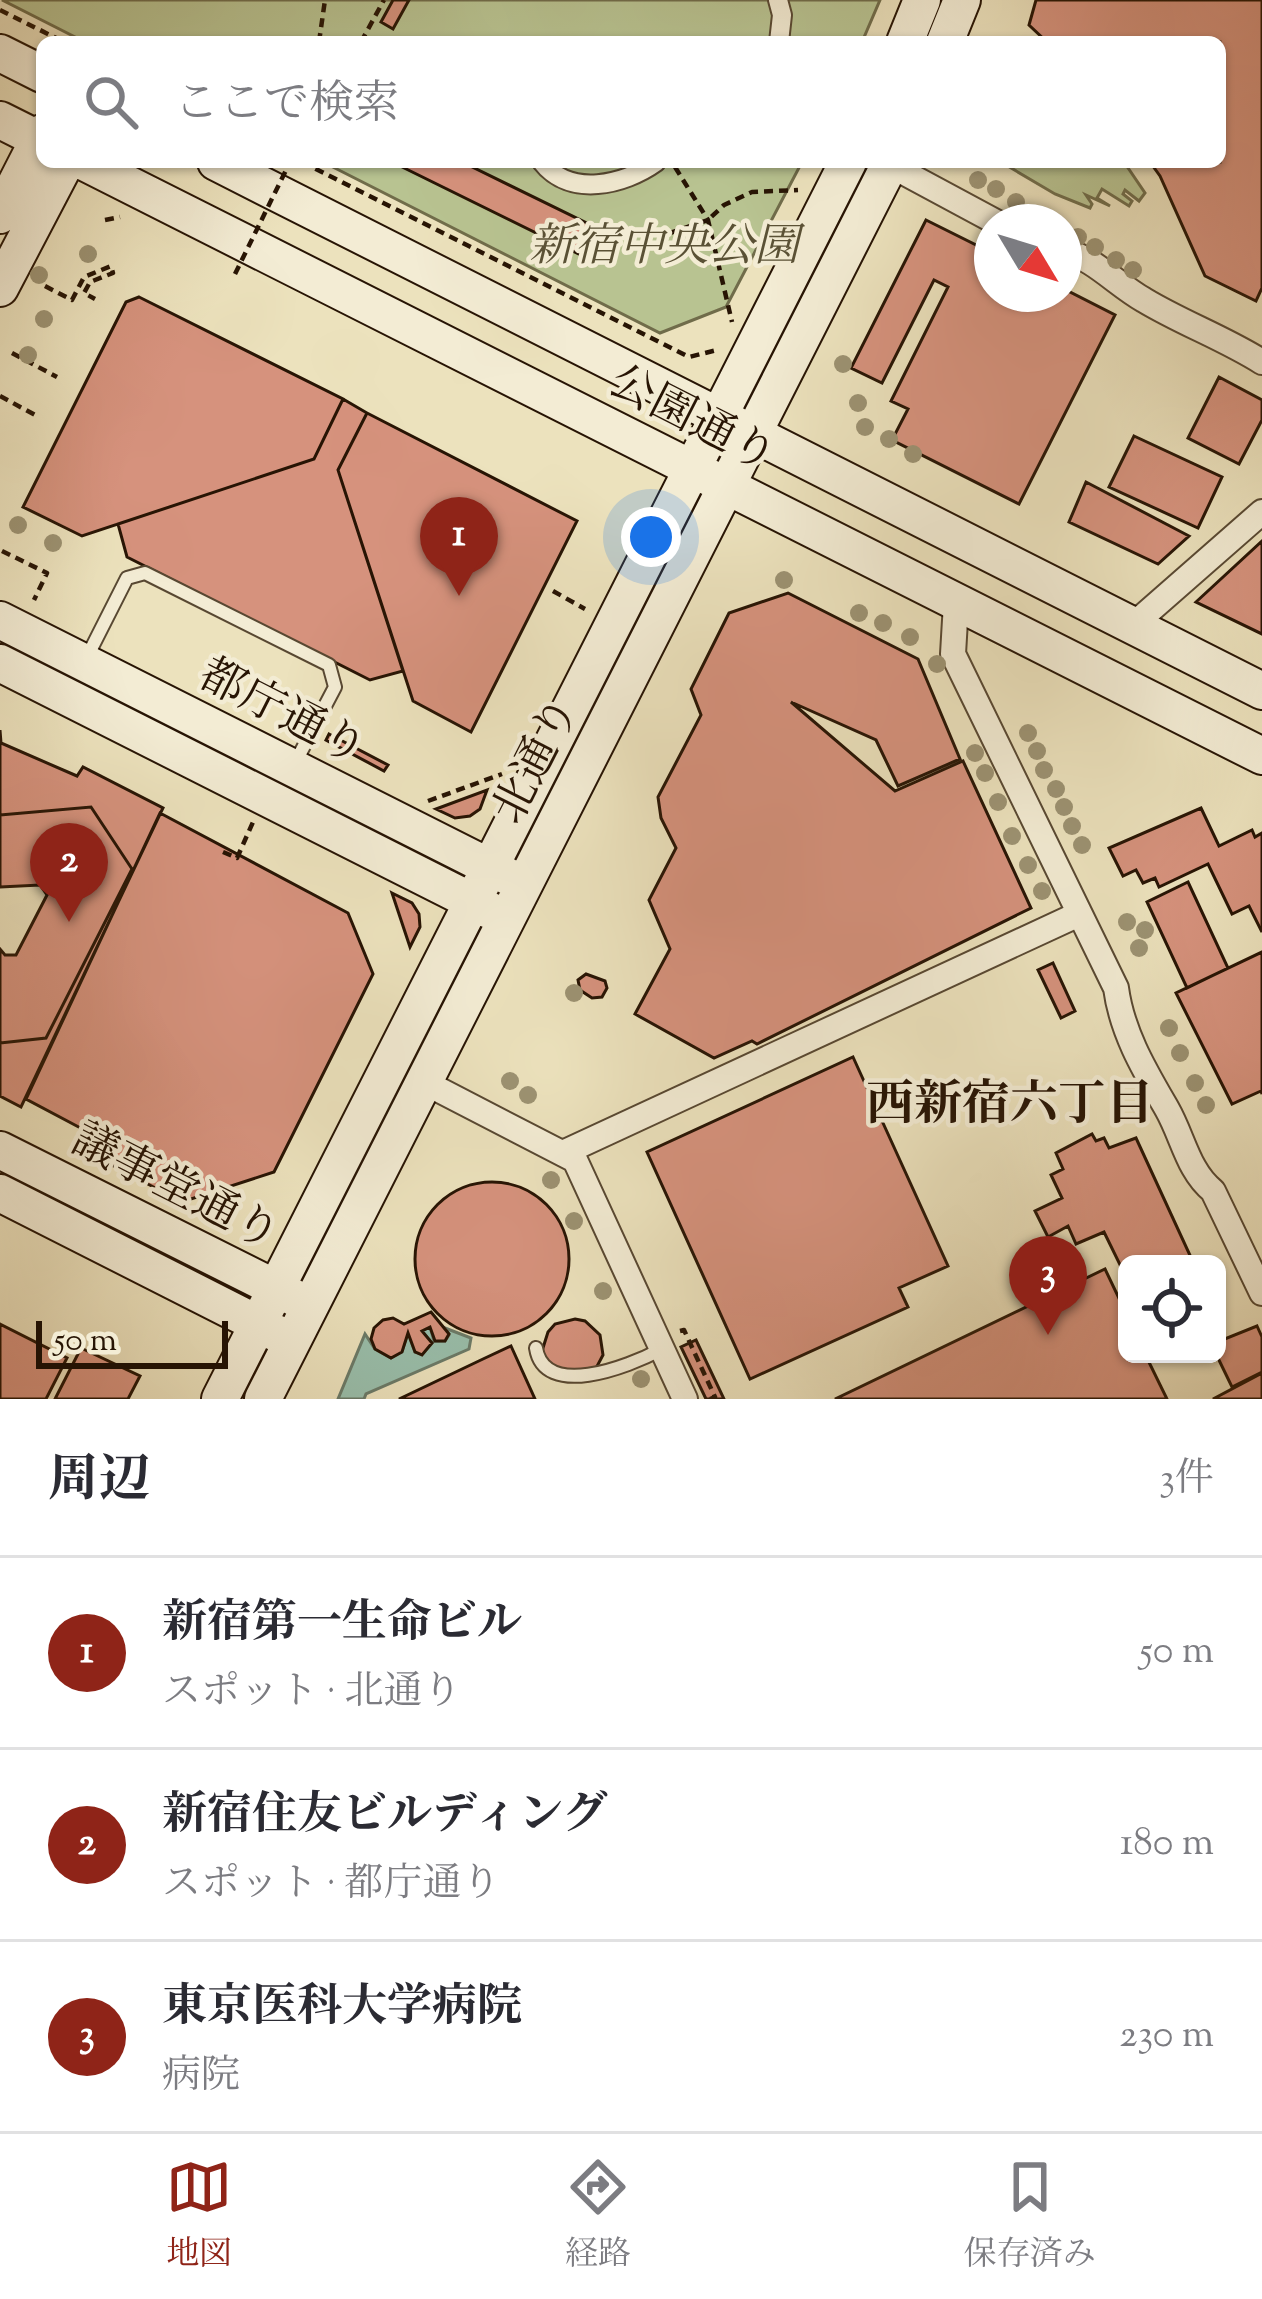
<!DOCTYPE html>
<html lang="ja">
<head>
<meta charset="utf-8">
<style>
  :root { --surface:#fff; --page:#f2f2f3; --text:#2b2b33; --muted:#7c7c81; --line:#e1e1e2; --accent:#8f2418 }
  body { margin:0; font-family:"Sorts Mill Goudy","Noto Serif JP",serif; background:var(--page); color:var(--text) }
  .controls { position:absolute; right:36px; bottom:36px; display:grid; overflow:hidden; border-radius:18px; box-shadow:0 3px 9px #0004 }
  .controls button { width:108px; height:108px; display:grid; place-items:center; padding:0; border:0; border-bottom:3px solid var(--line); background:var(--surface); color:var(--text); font:60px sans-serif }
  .compass { position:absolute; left:974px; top:204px; width:108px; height:108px; border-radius:50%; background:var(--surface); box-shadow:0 3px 9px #0004; rotate:128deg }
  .scale { position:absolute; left:36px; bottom:30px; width:192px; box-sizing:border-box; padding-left:12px; border:6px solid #271404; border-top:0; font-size:33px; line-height:42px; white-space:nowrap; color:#271404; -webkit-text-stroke:9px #f3ecd4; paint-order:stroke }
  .you { position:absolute; left:651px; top:537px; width:42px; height:42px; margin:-30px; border:9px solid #fff; border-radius:50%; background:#1a73e8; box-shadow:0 0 0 18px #1a73e833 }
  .badge { display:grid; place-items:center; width:78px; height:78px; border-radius:50%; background:var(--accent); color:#fff; font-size:39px; font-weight:700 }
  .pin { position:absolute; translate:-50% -99px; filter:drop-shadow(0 3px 6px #0008) }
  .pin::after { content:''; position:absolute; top:63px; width:42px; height:36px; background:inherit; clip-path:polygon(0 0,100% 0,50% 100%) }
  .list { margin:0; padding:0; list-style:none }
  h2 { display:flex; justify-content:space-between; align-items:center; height:156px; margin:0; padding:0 48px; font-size:51px }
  h2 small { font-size:39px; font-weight:400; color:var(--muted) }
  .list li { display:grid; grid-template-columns:78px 1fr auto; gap:36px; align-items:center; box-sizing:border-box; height:192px; padding:0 48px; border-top:3px solid var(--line) }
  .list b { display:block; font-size:45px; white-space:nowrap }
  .list p { margin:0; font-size:39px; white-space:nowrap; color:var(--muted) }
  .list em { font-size:39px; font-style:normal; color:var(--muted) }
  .icon { flex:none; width:66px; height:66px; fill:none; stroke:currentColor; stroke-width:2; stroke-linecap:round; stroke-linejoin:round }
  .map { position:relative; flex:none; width:1262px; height:1399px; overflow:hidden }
  .search { position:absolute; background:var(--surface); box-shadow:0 3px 9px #0004; left:36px; right:36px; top:36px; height:132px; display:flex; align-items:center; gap:30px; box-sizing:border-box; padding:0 42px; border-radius:18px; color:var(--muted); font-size:45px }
  .sheet { height:732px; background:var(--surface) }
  nav { display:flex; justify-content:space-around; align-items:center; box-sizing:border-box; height:168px; border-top:3px solid var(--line); background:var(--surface); font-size:33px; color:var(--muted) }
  nav a { display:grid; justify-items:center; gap:6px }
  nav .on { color:var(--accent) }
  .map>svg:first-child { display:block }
  .green { fill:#b8c391; stroke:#706c4a; stroke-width:3 }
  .water { fill:#99bfac; stroke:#6b7b69; stroke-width:3 }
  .building { fill:#d6927d; stroke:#271404; stroke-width:3 }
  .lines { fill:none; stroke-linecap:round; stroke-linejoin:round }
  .service-casing { stroke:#584832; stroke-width:16 }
  .pedestrian-casing { stroke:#584832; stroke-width:22 }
  .minor-casing { stroke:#584832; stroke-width:28 }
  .secondary-casing { stroke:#271404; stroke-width:40 }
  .path { stroke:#271404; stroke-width:4.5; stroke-dasharray:9 6; stroke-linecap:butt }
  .service { stroke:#f3ecd4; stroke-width:12 }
  .pedestrian { stroke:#f3ecd4; stroke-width:18 }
  .minor { stroke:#f3ecd4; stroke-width:24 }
  .secondary { stroke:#f3ecd4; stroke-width:36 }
  .path-bridge { stroke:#271404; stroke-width:4.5; stroke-dasharray:9 6; stroke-linecap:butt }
  .tree { fill:#9c9272 }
  .labels { text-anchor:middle; stroke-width:9; stroke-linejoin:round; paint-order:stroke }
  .park-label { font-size:45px; font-style:italic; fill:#5a5135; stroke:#f3ecd4 }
  .street-label { font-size:45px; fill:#271404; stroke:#f3ecd4 }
  .neighbourhood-label { font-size:48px; font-weight:bold; fill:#271404; stroke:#f3ecd4 }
</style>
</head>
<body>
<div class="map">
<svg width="1262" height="1399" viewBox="0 0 1262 1399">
  <rect width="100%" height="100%" fill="#ece2bd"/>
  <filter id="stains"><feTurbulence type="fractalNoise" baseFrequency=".00167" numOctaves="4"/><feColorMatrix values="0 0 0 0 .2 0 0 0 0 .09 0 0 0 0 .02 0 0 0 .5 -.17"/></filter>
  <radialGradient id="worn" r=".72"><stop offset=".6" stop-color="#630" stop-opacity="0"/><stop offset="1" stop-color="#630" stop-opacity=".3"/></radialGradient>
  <path class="green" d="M2 0H880L862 42H85Z
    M323 162H802L726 307 660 333Z
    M1001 162H1124L1145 193 1139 201 1125 190 1123 194 1132 201 1129 206 1102 189 1097 198 1110 206 1086 195 1092 204 1090 208 1055 194Z"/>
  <path class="water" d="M430 1327 434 1341H445L449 1335 445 1328 471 1338 469 1349 366 1394 364 1399H338L365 1334 375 1349 391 1358 402 1351 408 1333 415 1352 422 1354 432 1343 422 1331Z"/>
  <path class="building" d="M393 0H409L393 29 381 22Z
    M1036 0H1262V288L1256 301 1205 276 1160 176 1150 162H1220V42H1047L1029 25Z
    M392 162H462L609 234 595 262Z
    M926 220 992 253V294H1064V289L1115 315 1019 504 892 440 908 409 891 401 948 287 934 280 882 383 851 368Z
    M139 297 343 399 314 459 82 536 23 507 126 302Z
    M1219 377 1262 400V420L1239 464 1188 438Z
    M343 399 367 413 338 470 403 671 370 680 127 557 118 524 314 459Z
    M367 413 577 521 471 732 413 701 338 470Z
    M1134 436 1222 477 1198 528 1109 487Z
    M1086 482 1189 536 1158 564 1069 522Z
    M1262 541V634L1196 602Z
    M788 593 918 659 960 759 898 786 876 740 791 702 895 791 963 761 1031 908 757 1044 752 1041 714 1058 635 1014 670 949 649 900 676 848 661 818 658 797 701 715 691 689 729 613Z
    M0 730 1 743 77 776 83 767 163 808 21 1107 0 1096V1043L46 1038 132 869 91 807 0 815Z
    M329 734 388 765 384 771 326 740Z
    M487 790 480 809 470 816 455 818 436 809Z
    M91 807 132 869 46 1038 0 1043V949L5 955H16L47 895 40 885 0 887V815Z
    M1201 808 1219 846 1252 830 1255 837 1262 833V932L1249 906 1232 914 1208 864 1159 887 1155 878 1143 883 1136 870 1123 876 1109 848Z
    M160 813 348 913 373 974 274 1172 182 1202 81 1149 90 1133 26 1099Z
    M1188 882 1228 968 1187 988 1147 902Z
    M392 893 412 903 419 914 420 927 410 947Z
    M1262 952V1094L1261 1091 1232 1104 1176 993Z
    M1053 963 1075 1011 1061 1018 1038 970Z
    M586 974 605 981 607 988 602 997 592 998 580 990 578 980Z
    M853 1057 948 1266 899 1288 908 1307 750 1379 647 1152Z
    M1092 1134 1096 1141 1104 1138 1109 1148 1136 1138 1194 1264H1127V1279L1104 1232 1076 1244 1068 1226 1048 1237 1035 1211 1062 1198 1051 1175 1063 1169 1056 1153Z
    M415 1259a77 77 0 1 1 154 0a77 77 0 1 1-154 0Z
    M1105 1269 1127 1315V1354H1145L1167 1399H835Z
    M431 1312 449 1334 445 1341H435L430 1327 422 1331 432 1343 422 1355 415 1352 408 1333 402 1352 391 1358 375 1349 371 1339 374 1328 383 1320 393 1318 404 1324Z
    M575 1319 585 1321 600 1335 603 1355 594 1372 549 1369 542 1351 548 1332 555 1324Z
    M0 1324 67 1358 46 1399H0Z
    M1257 1326 1262 1337V1372L1232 1387 1216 1354 1217 1342Z
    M696 1340 724 1399H706L681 1347Z
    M511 1346 535 1399H399L483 1359Z
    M81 1348 140 1376 128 1399H55Z
    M1262 1373V1399H1213Z"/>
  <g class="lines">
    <g class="service-casing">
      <path id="service" d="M86 659 127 578 145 573 329 665 335 687 295 763
        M536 1348C544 1399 626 1368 662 1349"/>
    </g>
    <g class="pedestrian-casing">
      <path id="pedestrian" d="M778 0 782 15 779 42
        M542 162C570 198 624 185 656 162"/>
    </g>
    <g class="minor-casing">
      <path id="minor" d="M890 165 996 222
        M1064 250C1096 260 1116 284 1144 300 1182 323 1224 338 1262 362
        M956 603 953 654 1116 988C1122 1033 1145 1071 1167 1109 1183 1137 1188 1171 1213 1191L1262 1293
        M1132 626 1262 512
        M424 1082 575 1160 685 1399
        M563 1153 1079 914"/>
    </g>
    <g class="secondary-casing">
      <path id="secondary" d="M905 42 922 0
        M945 42 962 0
        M0 53 42 74
        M0 120 42 141
        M84 162 1262 756
        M216 162 1262 691
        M0 215 42 133
        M0 288 66 162
        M0 620 511 878
        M0 663 493 912
        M0 1150 297 1299
        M0 1193 278 1334
        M220 1399 848 162
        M263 1399 891 162"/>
    </g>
    <path class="path" d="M0 10 64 42
      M319 42 325 0
      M361 42 384 0
      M302 162 689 357 717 350
      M675 167 708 220 732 322
      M105 220 120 217
      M670 233 708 220 724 205 752 192 798 190
      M45 286 72 300 84 277 111 266 113 273 90 282 84 293 95 299
      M12 353 57 377
      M0 396 37 416
      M2 551 47 573 34 600
      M553 591 585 609
      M428 801 502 774
      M223 852 237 858 253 822
      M680 1331 684 1330 715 1397 710 1399"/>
    <use href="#service" class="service"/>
    <use href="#pedestrian" class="pedestrian"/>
    <use href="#minor" class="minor"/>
    <use href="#secondary" class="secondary"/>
    <path class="path-bridge" d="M235 274 290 162"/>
  </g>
  <g class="tree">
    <circle cx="978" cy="180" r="9"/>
    <circle cx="996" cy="189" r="9"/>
    <circle cx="1016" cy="202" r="9"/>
    <circle cx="1078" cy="237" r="9"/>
    <circle cx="1095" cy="247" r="9"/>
    <circle cx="88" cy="254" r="9"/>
    <circle cx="1116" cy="260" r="9"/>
    <circle cx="1133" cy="270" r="9"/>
    <circle cx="39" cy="275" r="9"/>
    <circle cx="44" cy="319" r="9"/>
    <circle cx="28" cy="355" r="9"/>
    <circle cx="843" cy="364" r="9"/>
    <circle cx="858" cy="403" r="9"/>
    <circle cx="865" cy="427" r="9"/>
    <circle cx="889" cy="439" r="9"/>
    <circle cx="913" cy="454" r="9"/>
    <circle cx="18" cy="525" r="9"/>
    <circle cx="53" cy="543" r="9"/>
    <circle cx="784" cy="580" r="9"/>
    <circle cx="859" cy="613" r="9"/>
    <circle cx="883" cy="623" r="9"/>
    <circle cx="910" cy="637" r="9"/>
    <circle cx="937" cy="664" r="9"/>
    <circle cx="1028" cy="733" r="9"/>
    <circle cx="1037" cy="751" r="9"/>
    <circle cx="975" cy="753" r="9"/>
    <circle cx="1044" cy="770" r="9"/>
    <circle cx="985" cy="773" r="9"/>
    <circle cx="1056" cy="789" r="9"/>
    <circle cx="998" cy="802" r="9"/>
    <circle cx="1064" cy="807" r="9"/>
    <circle cx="1072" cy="826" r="9"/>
    <circle cx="1012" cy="836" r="9"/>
    <circle cx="1082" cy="845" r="9"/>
    <circle cx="1028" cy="865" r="9"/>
    <circle cx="1042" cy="891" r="9"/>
    <circle cx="1127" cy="922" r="9"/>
    <circle cx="1145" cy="930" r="9"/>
    <circle cx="1139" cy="948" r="9"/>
    <circle cx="574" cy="993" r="9"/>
    <circle cx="1169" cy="1028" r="9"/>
    <circle cx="1180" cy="1053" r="9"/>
    <circle cx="510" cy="1081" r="9"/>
    <circle cx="1195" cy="1083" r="9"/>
    <circle cx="528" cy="1095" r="9"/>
    <circle cx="1206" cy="1105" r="9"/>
    <circle cx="551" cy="1180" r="9"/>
    <circle cx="574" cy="1221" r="9"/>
    <circle cx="603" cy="1291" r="9"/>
    <circle cx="641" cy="1379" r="9"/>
  </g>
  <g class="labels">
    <g class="park-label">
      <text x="664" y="260">新宿中央公園</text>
    </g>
    <g class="street-label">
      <text transform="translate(694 417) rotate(27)" y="16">公園通り</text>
      <text transform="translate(284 710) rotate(27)" y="16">都庁通り</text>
      <text transform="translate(534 759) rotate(-63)" y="16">北通り</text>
      <text transform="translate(177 1185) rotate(27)" y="16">議事堂通り</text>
    </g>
    <g class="neighbourhood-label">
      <text x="1010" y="1119">西新宿六丁目</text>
    </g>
  </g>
  <rect width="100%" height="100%" filter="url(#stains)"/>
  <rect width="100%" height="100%" fill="url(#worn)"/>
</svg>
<div class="controls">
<button><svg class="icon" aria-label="locate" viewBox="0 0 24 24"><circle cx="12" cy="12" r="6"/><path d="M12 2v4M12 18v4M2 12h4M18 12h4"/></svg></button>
</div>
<svg class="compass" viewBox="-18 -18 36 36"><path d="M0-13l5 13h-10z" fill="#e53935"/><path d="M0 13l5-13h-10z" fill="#7c7c81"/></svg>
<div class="scale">50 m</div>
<div class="you"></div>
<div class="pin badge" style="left:459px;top:596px">1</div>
<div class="pin badge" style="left:69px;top:922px">2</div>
<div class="pin badge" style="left:1048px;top:1335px">3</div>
<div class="search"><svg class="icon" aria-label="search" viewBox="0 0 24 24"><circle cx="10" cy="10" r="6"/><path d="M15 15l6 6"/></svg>ここで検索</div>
</div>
<section class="sheet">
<h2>周辺<small>3件</small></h2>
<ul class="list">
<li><span class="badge">1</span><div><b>新宿第一生命ビル</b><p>スポット · 北通り</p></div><em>50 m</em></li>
<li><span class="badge">2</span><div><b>新宿住友ビルディング</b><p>スポット · 都庁通り</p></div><em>180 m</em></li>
<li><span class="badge">3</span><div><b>東京医科大学病院</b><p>病院</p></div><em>230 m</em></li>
</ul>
</section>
<nav>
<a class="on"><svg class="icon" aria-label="map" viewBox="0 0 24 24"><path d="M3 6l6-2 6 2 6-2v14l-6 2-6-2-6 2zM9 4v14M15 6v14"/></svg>地図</a>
<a><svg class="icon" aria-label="directions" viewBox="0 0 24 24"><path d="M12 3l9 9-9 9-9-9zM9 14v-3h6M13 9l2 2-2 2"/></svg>経路</a>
<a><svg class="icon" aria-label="saved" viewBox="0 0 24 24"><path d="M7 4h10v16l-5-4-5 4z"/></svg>保存済み</a>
</nav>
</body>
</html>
